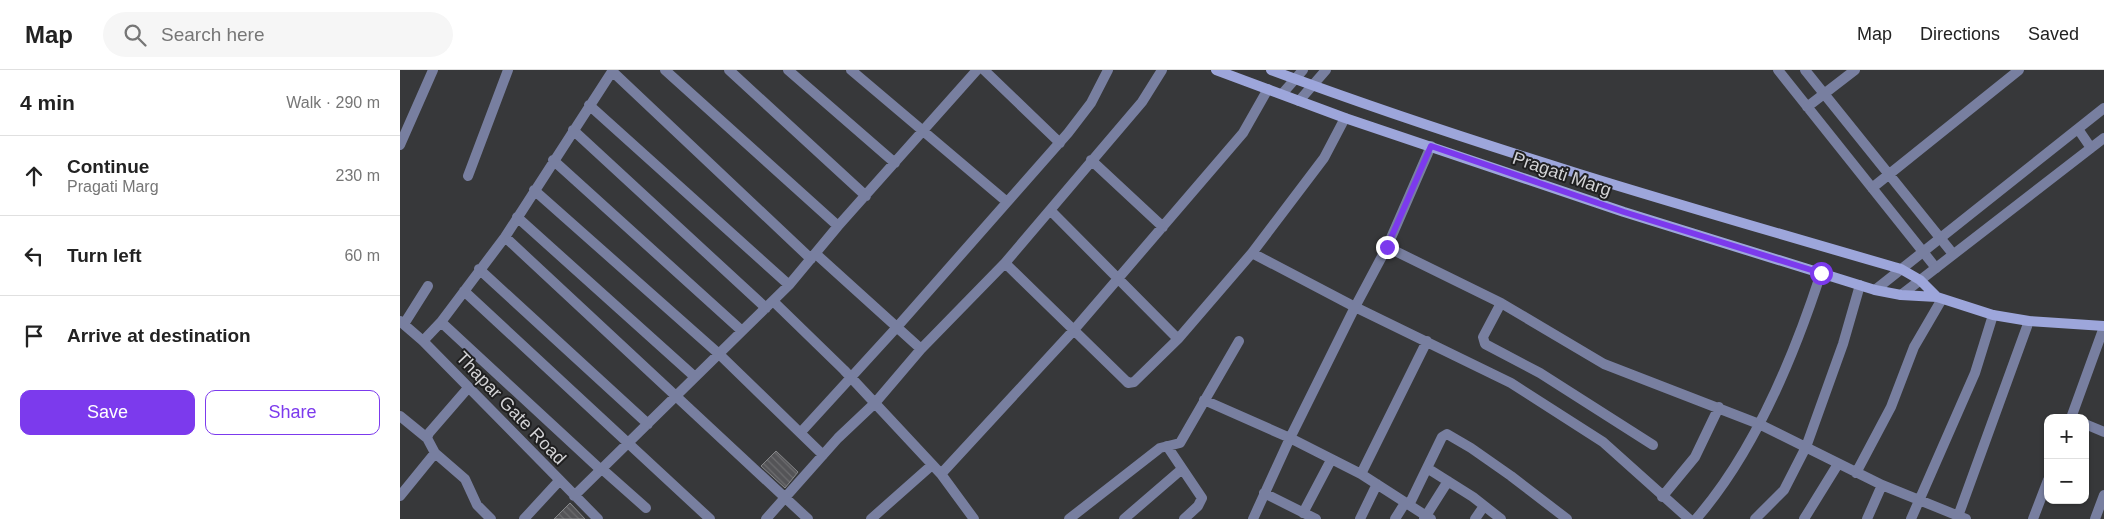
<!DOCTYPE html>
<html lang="en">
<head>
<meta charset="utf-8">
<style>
  :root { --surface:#fff; --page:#f6f6f6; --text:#222; --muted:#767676; --line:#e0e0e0; --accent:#7c3aed }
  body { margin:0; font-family:Helvetica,sans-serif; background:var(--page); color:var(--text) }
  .controls { position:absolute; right:15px; bottom:15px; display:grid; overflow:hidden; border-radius:10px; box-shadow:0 1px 4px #0004 }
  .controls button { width:45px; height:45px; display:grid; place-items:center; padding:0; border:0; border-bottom:1px solid var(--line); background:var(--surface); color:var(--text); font:25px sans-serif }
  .stop { position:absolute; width:15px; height:15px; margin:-11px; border:4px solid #7c3aed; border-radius:50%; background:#fff }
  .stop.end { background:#7c3aed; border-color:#fff; box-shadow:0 1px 5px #0008 }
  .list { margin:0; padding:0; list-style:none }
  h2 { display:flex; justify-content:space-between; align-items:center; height:65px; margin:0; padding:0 20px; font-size:21px }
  h2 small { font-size:16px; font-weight:400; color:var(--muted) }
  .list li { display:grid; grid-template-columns:32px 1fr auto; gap:15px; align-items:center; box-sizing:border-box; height:80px; padding:0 20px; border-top:1px solid var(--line) }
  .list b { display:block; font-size:19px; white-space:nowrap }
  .list p { margin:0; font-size:16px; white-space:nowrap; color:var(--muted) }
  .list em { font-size:16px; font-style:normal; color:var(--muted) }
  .actions { display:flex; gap:10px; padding:15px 20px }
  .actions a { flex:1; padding:11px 0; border:1px solid var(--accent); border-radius:10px; text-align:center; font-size:18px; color:var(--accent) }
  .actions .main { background:var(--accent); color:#fff }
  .icon { flex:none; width:28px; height:28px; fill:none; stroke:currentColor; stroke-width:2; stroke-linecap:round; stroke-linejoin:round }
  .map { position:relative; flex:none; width:1704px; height:449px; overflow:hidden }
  header { display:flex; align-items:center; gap:30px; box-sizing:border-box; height:70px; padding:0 25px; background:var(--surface); border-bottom:1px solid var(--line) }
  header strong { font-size:24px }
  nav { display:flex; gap:28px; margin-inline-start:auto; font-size:18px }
  .search { width:350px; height:45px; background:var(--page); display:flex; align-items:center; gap:12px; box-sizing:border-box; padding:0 18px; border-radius:28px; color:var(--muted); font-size:19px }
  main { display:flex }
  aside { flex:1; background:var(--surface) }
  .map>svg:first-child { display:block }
  .building { fill:url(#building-back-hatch); stroke:#87888a }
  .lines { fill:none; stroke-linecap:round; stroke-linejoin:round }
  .minor { stroke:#787fa0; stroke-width:10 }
  .tertiary { stroke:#787fa0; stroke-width:10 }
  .secondary { stroke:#9da6db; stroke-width:10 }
  .route { stroke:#7c3aed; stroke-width:6 }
  .labels { text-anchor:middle; stroke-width:4; stroke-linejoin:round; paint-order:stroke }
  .street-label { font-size:18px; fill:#d3d3d5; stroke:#1f1f20 }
</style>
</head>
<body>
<header>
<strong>Map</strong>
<div class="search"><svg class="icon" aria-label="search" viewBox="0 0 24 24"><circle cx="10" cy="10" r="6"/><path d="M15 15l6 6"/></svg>Search here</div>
<nav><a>Map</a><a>Directions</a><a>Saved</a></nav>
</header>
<main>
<aside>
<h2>4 min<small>Walk · 290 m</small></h2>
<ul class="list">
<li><svg class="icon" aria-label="ahead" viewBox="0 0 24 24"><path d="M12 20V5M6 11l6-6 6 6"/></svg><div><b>Continue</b><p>Pragati Marg</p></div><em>230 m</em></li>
<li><svg class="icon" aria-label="left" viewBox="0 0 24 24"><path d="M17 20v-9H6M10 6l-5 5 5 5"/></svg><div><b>Turn left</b></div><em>60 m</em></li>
<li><svg class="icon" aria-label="arrive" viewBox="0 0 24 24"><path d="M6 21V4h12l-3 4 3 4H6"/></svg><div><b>Arrive at destination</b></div></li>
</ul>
<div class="actions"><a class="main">Save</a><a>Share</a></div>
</aside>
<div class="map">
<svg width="1704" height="449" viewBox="0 0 1704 449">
  <defs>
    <pattern id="building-back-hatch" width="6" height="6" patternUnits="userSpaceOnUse" patternTransform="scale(1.25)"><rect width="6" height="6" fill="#545457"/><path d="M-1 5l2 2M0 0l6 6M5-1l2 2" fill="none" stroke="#6c6c6e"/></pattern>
  </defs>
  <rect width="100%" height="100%" fill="#37383a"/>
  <path class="building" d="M376 381 398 402 385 418 361 396Z
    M170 433 185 449H154Z"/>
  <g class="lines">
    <path class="minor" d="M265 0 438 156
      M329 0 466 126
      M388 0 495 93
      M451 0 607 132
      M584 0 660 73
      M1378 0 1536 198
      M1405 0 1553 184
      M212 1 411 189
      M189 35 389 215
      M1407 37 1455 0
      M173 60 366 238
      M0 75 33 0
      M153 90 342 261
      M691 90 763 157
      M68 106 108 0
      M1472 118 1619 0
      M134 120 319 284 423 385
      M650 140 778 269
      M117 147 295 307
      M105 167 408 449
      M987 177 1101 233 1204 294 1359 354 1482 415 1566 449
      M852 183 955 237 1111 313 1203 372 1289 449
      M416 184 521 279
      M605 193 724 309 728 313 734 312 778 269 852 183 924 88 945 48
      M79 199 248 354
      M64 221 310 449
      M373 231 444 300 541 404 574 449
      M1101 233 1083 267 1085 274 1140 303 1253 375
      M0 251 23 271 198 449
      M41 252 201 400
      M4 254 28 216
      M23 271 41 252 105 167 213 0
      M804 330 890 368 961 404 1031 449
      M0 346 27 368
      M1671 348 1704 257
      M1685 354 1704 362
      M401 362 497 257 668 63 691 33 708 0
      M767 376 802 428 798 436 784 449
      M35 383 65 409 77 435 91 449
      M1027 398 1073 427 1101 449
      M202 399 246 438
      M1456 403 1491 337 1514 277 1542 229
      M541 404 673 261 843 63 868 19
      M961 404 1027 271
      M864 423 916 449
      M0 426 35 383 27 368 29 363 68 318
      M174 426 389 215 438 156 577 0
      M1262 427 1295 387 1319 337
      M1009 435 1042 367 1047 364 1071 378 1111 406 1167 449
      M903 443 931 390
      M124 449 159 411
      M366 449 438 368 475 333 521 279 605 193 742 32 762 0
      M471 449 532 395
      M669 449 760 378 780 373 839 271
      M724 449 782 399
      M853 449 890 368 955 237 987 177 1031 76
      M960 449 977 414
      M995 449 1005 433
      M1024 449 1048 411
      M1075 449 1084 436
      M1296 449C1354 383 1394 286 1421 203
      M1355 449 1384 420 1406 377 1443 274 1460 215
      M1404 449 1438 394
      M1467 449 1482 415
      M1511 449 1575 303 1593 245
      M1557 449 1629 251
      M1633 449 1648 410
      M1695 449 1704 425"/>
    <path class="tertiary" d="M882 24 903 0
      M899 31 926 0
      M1678 59 1691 78
      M1475 220 1704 38
      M1501 225 1704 68"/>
    <path class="secondary" d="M816 0 945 48 1224 142 1475 220 1501 225 1537 227 1593 245 1629 251 1704 256
      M871 0C1078 77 1290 138 1501 199L1520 210 1537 227"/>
  </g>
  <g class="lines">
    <path class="route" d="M987 177 1031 76 1224 142 1421 203"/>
  </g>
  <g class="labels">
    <g class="street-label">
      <text transform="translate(1162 104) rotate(19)" y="6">Pragati Marg</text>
      <text transform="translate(111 338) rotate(46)" y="6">Thapar Gate Road</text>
    </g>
  </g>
</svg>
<div class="controls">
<button>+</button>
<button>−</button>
</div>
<div class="stop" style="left:1421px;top:203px"></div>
<div class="stop end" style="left:987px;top:177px"></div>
</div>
</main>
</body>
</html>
